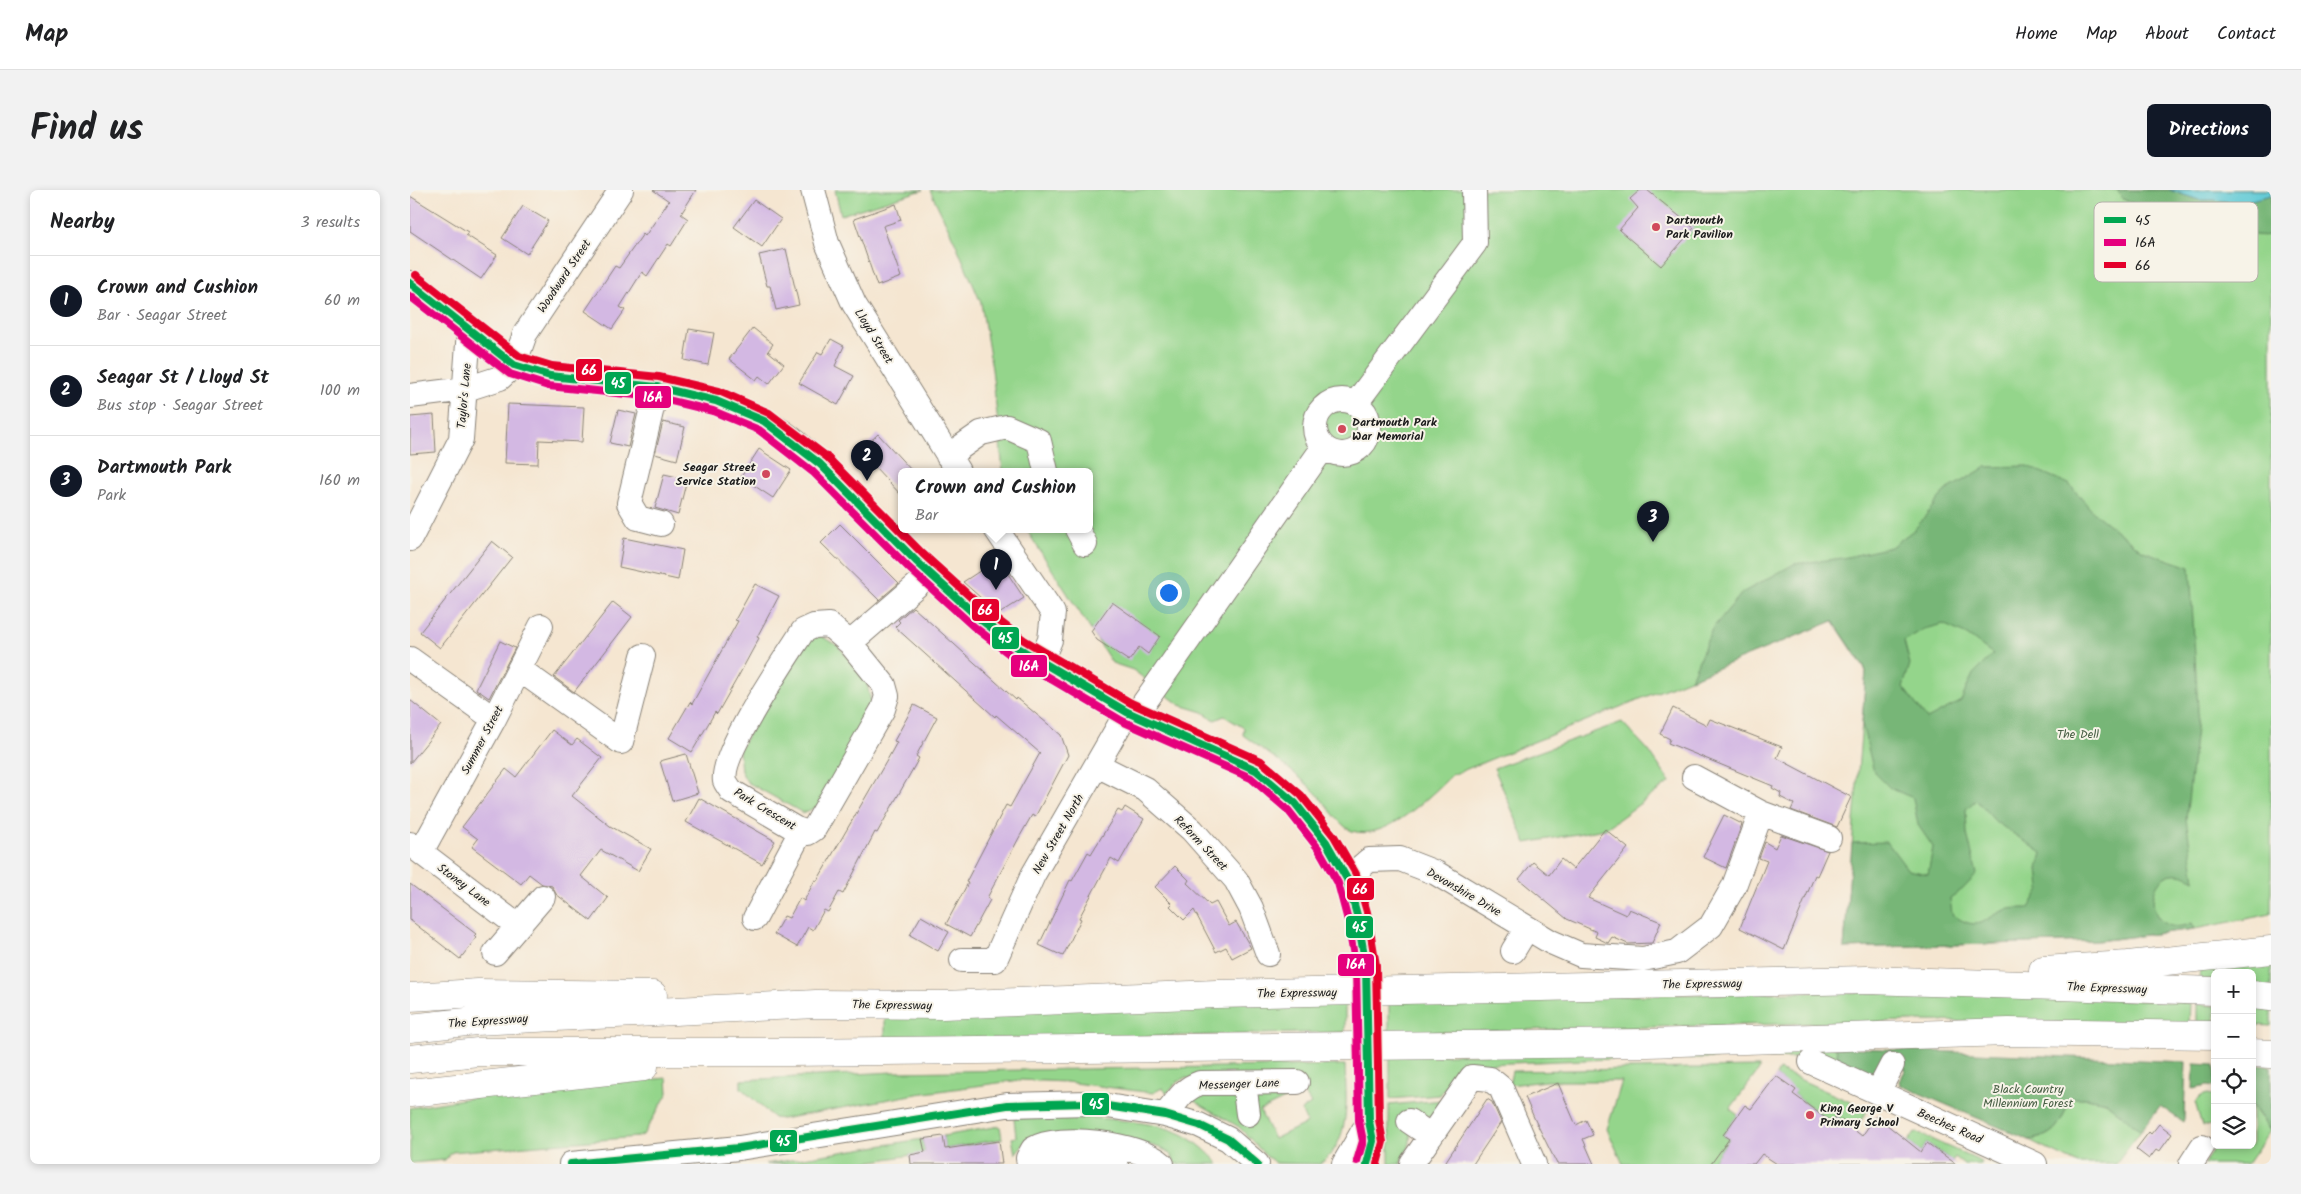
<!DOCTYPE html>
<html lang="en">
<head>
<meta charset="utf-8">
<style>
  :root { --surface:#fff; --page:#f2f2f2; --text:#202124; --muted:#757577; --line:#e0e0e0; --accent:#111827 }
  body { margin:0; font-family:Kalam,sans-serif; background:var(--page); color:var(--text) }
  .controls { position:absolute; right:15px; bottom:15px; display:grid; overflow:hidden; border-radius:8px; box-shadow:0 2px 8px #0003 }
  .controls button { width:45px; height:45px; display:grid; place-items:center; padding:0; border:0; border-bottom:1px solid var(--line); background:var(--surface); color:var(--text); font:25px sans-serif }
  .you { position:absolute; left:758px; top:402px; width:18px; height:18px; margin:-12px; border:4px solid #fff; border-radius:50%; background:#1a73e8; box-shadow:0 0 0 8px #1a73e833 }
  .badge { display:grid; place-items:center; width:32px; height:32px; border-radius:50%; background:var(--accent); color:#fff; font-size:16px; font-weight:700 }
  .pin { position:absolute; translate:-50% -41px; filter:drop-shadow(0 1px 2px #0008) }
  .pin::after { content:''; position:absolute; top:26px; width:18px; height:15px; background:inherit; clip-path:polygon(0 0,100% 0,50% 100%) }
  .popup { position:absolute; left:488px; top:278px; width:195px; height:65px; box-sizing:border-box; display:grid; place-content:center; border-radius:8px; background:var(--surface); filter:drop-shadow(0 1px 4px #0005); font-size:16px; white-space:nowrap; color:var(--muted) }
  .popup b { font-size:19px; color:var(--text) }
  .popup::after { content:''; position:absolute; left:50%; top:100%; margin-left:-10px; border:10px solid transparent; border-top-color:var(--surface) }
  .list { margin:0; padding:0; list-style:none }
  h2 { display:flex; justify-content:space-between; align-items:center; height:65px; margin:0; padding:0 20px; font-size:21px }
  h2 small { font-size:16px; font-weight:400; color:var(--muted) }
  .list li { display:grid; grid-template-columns:32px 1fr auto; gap:15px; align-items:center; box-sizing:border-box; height:90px; padding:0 20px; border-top:1px solid var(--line) }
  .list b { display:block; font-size:19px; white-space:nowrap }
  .list p { margin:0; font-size:16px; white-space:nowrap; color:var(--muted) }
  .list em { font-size:16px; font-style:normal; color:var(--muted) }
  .icon { flex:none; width:28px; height:28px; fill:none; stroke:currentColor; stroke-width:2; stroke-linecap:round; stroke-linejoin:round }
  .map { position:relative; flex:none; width:1861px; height:974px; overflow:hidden; border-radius:8px }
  header { display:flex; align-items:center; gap:30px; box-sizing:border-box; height:70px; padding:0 25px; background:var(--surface); border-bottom:1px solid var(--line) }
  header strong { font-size:24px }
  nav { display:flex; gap:28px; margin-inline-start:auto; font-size:18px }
  .intro { display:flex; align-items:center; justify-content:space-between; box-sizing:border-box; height:120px; padding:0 30px }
  h1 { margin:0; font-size:35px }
  .button { padding:12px 22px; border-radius:8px; background:var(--accent); color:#fff; font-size:18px; font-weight:700 }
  main { display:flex; gap:30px; padding:0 30px }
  aside { flex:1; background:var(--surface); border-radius:8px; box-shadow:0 2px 8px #0003 }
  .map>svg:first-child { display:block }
  .green { fill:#94d58b; stroke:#587854 }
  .forest { fill:#77b677; stroke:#4a694a; fill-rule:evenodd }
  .water { fill:#5dc9d5; stroke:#3c7278 }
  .building { fill:#d3b8e3 }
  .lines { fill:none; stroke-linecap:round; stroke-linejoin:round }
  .minor-casing { stroke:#888176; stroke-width:26 }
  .highway-casing { stroke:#888176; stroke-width:29 }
  .minor { stroke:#fff; stroke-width:24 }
  .highway { stroke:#fff; stroke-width:28 }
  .minor-bridge-casing { stroke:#888176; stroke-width:26; stroke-linecap:butt }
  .minor-bridge { stroke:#fff; stroke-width:24 }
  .bus-1-casing { stroke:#f7f3e8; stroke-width:11 }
  .bus-2-casing { stroke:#f7f3e8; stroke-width:11 }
  .bus-3-casing { stroke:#f7f3e8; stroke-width:11 }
  .bus-1 { stroke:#00a651; stroke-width:8 }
  .bus-2 { stroke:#e5007d; stroke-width:8 }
  .bus-3 { stroke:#e4002b; stroke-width:8 }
  .poi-dot { fill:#d1495b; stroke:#f7f3e8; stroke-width:2 }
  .labels { text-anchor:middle; stroke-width:4; stroke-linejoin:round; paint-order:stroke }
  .poi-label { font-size:12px; font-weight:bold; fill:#1c1c1c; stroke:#f7f3e8; text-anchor:start }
  .street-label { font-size:12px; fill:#1c1c1c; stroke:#f7f3e8 }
  .park-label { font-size:12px; fill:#465d43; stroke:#f7f3e8 }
  .key { fill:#f7f3e8; stroke:#b5b2ab; stroke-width:1 }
  .key-label { font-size:14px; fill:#1c1c1c }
  .line-badge { stroke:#f7f3e8; stroke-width:2 }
  .badge-label { font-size:14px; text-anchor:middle; font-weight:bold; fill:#fff }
</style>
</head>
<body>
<header>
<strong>Map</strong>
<nav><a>Home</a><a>Map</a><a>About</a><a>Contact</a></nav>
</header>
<div class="intro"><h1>Find us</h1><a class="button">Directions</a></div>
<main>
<aside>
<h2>Nearby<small>3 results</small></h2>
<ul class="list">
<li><span class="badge">1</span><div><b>Crown and Cushion</b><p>Bar · Seagar Street</p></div><em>60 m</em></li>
<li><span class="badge">2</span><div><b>Seagar St / Lloyd St</b><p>Bus stop · Seagar Street</p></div><em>100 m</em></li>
<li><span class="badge">3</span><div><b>Dartmouth Park</b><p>Park</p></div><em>160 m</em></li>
</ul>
</aside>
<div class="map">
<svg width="1861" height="974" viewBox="0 0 1861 974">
  <rect width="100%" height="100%" fill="#f7f3e8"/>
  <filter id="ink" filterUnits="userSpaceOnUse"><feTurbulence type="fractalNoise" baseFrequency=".02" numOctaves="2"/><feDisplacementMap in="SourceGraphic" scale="10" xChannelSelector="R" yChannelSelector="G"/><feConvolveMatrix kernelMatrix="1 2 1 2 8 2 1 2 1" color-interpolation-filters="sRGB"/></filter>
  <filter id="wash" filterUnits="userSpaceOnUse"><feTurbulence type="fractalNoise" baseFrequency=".0096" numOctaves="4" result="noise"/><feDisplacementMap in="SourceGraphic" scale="20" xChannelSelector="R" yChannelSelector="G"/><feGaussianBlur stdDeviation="1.12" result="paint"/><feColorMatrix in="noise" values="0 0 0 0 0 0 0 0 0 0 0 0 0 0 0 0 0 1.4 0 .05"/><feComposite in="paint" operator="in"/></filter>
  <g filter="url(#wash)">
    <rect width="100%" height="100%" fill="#f5e6d1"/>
    <path class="green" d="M425 0H513L431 25Z
      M520 0H1861V724L1785 739 1687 751 1434 758 1456 481 1423 431 1042 585C1020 606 976 652 942 641 929 636 914 610 903 600 882 579 857 563 833 545L834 538 814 526 805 530 793 522 770 515 723 480 702 473 616 339H680V281H593L582 179 571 113 545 52Z
      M411 446 428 456 456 489 461 512 454 536 409 616 393 623 337 592 331 581 329 560 396 449Z
      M1212 532 1239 561 1260 592 1195 639 1116 653 1084 578Z
      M1861 773V797L1842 795V783H1805V791L1789 790 1790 779Z
      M1389 802 1565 803 1780 813 1779 834 1504 831 979 843V811Z
      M935 809V842L718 847 475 850V824Z
      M1787 814 1805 816V834L1787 833Z
      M1842 818 1861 820V836L1842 835Z
      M1426 857 1428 868H1225L1052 875 1030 905 980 909V866Z
      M935 875C936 909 942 951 910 974L866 973 856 966 829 937 781 909 803 898 846 910 854 900 880 898 883 905 850 921 864 949 897 933 891 920 901 914 891 898 774 888 766 893 757 903 752 898 743 903 656 892 610 890 507 904 372 929 364 928 331 898V890L483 882Z
      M1349 877V880L1320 919 1328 925 1313 945 1319 949 1301 974H1213L1197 939 1212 891H1136L1099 895 1102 881Z
      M1369 880 1458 920 1444 940 1426 926 1421 932 1383 904 1385 900 1366 886Z
      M257 888 258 903 233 945 228 947 42 962 35 970 0 973V918L95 902Z
      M1798 904 1805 906V935L1792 936 1785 912 1791 906Z
      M1661 907 1677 908 1696 912 1731 941 1706 974H1668L1619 950C1648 946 1650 932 1661 907Z
      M1033 910 1024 925 1019 927 1002 920 991 935 1000 942C1002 955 997 962 990 972L992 974H979V915Z
      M1842 915 1860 941 1837 974H1794L1805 955H1842Z
      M666 926C699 930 739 930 770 943 785 950 798 962 809 974H766C764 971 762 966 760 964 742 945 645 951 616 951L605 964 602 948 606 947 604 928Z
      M590 936 592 949 535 959 533 946Z
      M1505 942 1572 972 1571 974H1554L1545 967 1542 971 1517 953 1511 962 1498 952Z
      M512 949 515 963 443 974H356Z"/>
    <path class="forest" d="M1707 0H1759L1789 10H1804L1829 13 1861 5V45C1839 49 1821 35 1800 34 1789 34 1777 40 1767 45L1756 41 1747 25 1713 9Z
      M1617 276 1659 294 1684 323 1733 361 1780 377 1788 520 1776 629 1785 690C1733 659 1727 756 1782 733L1785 739 1687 751 1434 758 1442 653 1477 652 1498 680 1518 684 1523 657 1508 635 1503 608 1480 598 1464 582 1452 534 1456 481 1454 476 1423 431 1281 489 1302 439 1332 403 1384 374 1433 368 1481 357 1505 339 1535 301 1576 277ZM1533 434 1557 445 1583 464 1563 484 1551 511 1517 529 1493 497 1500 474 1494 451 1514 439ZM1566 610 1586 632 1632 663 1628 678 1630 699 1619 718C1613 718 1605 718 1599 719 1575 725 1571 746 1542 724L1540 708 1553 699 1567 684 1557 644 1556 619Z
      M1426 857 1776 872 1774 929 1773 932 1750 916 1731 941 1696 912 1677 908H1661C1650 932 1648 946 1619 950L1490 895 1489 891 1496 879 1477 870 1465 882 1460 883 1428 868Z
      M1784 874 1805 875V897L1797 896 1783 899Z
      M1842 875 1861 876V941L1842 915Z"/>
    <path class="water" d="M1759 0H1861V5L1829 13 1804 10H1789Z"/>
    <g id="blocks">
      <path class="building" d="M243 0H286L271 24 278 29 261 56 258 54 237 86 232 82 210 117 215 120 202 139 175 121 205 76 209 78 233 44 235 46 259 11Z
        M1230 0H1237L1284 38 1251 76 1209 40 1228 18 1220 9Z
        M0 6 58 42 56 45 87 65 71 89 0 41Z
        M344 10 371 29 352 57 324 37Z
        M486 14 491 30 473 36 491 87 467 96 444 29Z
        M113 16 138 31 117 64 92 48Z
        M376 59 389 115 366 120 360 96H357L349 65Z
        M343 138 363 154 358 161 374 174 359 194 349 186 346 190 319 169Z
        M279 139 304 143 298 175 274 170Z
        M421 149 434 156 425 176 444 186 428 215 389 193 408 162 412 164Z
        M98 214 174 217 172 252 129 250 128 274 95 273Z
        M208 220 226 224 218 257 200 253Z
        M24 225 26 262 0 264V227Z
        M253 232 275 237 267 270 245 264Z
        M468 244 502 281H492V306L450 261Z
        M349 259 381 280 363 308 331 287Z
        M254 284 277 289 268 325 245 318Z
        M430 334 489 393 469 410 411 353Z
        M214 348 273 360 268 390 209 377Z
        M82 351 102 367 30 458 10 442Z
        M588 369 614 408 589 424 553 392Z
        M345 394 369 406 347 447 349 448 329 485 307 524 305 522 282 562 259 548 280 512 282 514 328 431 325 430Z
        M203 412 222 427 164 502 144 487Z
        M702 412 750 446 738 464 729 457 719 471 687 450 681 441Z
        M503 417 606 510 607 508 651 545 658 565 625 627 622 625 610 646 577 708 580 710 560 747 536 734 558 693 556 692 596 615 600 617 630 563 586 525 585 527 485 437 490 432 488 430Z
        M90 451 105 458 79 508 66 499Z
        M0 510 31 535 0 573Z
        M504 515 527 527 506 566 509 568 467 643 465 642 433 704 429 702 418 722 414 720 403 740 398 737 387 757 364 744 374 726 379 728 390 708 394 711 405 690 407 691 476 572 487 552 484 551Z
        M1263 518 1297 535 1300 529 1372 557 1367 568 1441 607 1427 637 1381 620 1384 614 1370 607 1371 603 1362 598 1363 596 1258 553 1260 549 1250 544Z
        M142 540 162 555 167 549 192 568 162 606 200 636 241 659 228 681 191 660 171 686 198 708 181 731 146 704 142 696 132 694 119 684 111 694 62 657 68 649 52 637 96 579 106 587Z
        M276 564 288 603 262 611 250 571Z
        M289 608 365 651 352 674 276 632Z
        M715 617 734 629 709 673 701 668 669 728 671 729 653 766 629 755 660 690 662 691 678 662 681 664 708 620 712 622Z
        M1314 625 1332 634 1316 678 1293 667Z
        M1195 639 1218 658 1178 708 1216 725 1219 719 1251 732 1242 753 1218 754 1202 747 1198 753 1185 747 1187 742 1157 729 1109 689 1123 672 1139 685 1151 669 1163 679Z
        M1371 645 1418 661 1407 686 1405 685 1374 760 1330 738 1357 671 1349 668 1355 652 1365 658Z
        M765 676 779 690 777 693 800 715 806 712 819 736 826 732 841 758 822 768 816 757 806 762 784 720 774 730 760 716 762 714 745 697Z
        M0 694 66 744 64 746 66 748 50 769 0 730Z
        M511 726 539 742 528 761 500 745Z
        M1366 886 1386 900 1383 904 1421 932 1426 926 1452 946 1466 926 1511 962 1517 953 1546 974H1367L1352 964 1344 974H1301L1319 949 1313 945 1335 915 1341 919Z
        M1148 893 1166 935 1176 930 1183 945 1173 949 1184 974H1147L1125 930 1115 907Z
        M1077 909 1082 912 1091 932 1063 974H1034Z
        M1749 934 1762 944 1749 962 1746 960 1739 969 1726 959 1739 942 1741 944Z
        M533 946 535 959 589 951 592 974H501L500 965 515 962 512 949Z"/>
    </g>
  </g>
  <g filter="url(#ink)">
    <use href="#blocks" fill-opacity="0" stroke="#888176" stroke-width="1"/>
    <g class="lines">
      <g class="minor-casing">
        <path id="minor" d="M403 0 417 53 444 114 548 281
          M0 93 104 175C149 193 198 190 245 197 281 202 319 213 351 229 394 251 429 293 463 327 507 373 553 420 606 457 641 480 682 506 721 524 777 550 840 567 885 612 905 633 926 663 937 690 948 717 951 747 956 776
          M247 197 219 313 228 328 251 334
          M0 206 56 199 90 188 104 175 115 144 211 0
          M905 237a27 27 0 1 1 54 0a27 27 0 1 1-54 0Z
          M946 213 1065 53 1064 0
          M538 266 571 243 597 237 629 251 636 281
          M586 339 643 423 640 450 631 471
          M667 339 675 354
          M0 349 51 249 59 140
          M440 453 474 495 477 506 473 519 404 639 398 643 386 639 321 601C320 598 316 594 315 591 309 565 377 466 393 441L404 436 419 435 440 453 520 384
          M0 469 84 529
          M109 479 211 552 233 466
          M725 526 913 258
          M687 575 735 599 782 640 826 690 841 718 858 764
          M1284 587 1351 623 1419 648
          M0 654 108 736
          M11 662 84 529 131 436
          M937 689 959 670 990 669 1026 683 1141 752 1171 765 1233 769 1267 762 1301 736 1324 696 1351 623
          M345 728 391 641
          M1103 761 1117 738
          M85 763 133 707
          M552 770H585L623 685 717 522
          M1401 872 1625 974
          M834 893 838 924
          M1468 902 1482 875
          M755 925C769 910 771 900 790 893L887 892
          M999 931 1021 946
          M1002 973 1062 887 1080 889 1091 898 1124 974
          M161 974 329 958 597 915 678 913 755 925 789 935 818 949 847 974
          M619 974 618 968 623 959C650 943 729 954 752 974
          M636 974C660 966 682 966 706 974
          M934 974 959 931
          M957 974 963 951 959 931 957 876
          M1781 974 1792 957"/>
      </g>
      <g class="highway-casing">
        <path id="highway" d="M1633 780 1718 775 1861 760
          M1842 805 1861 807
          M0 807 68 803 243 805
          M0 838 66 831 406 814 533 815 806 804 1457 790 1805 801
          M1842 863 1861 864
          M0 869 68 862H380L1238 853 1599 842 1805 845
          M0 903 234 877"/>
      </g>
      <use href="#minor" class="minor"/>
      <use href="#highway" class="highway"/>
      <g class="minor-bridge-casing">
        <path id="minor-bridge" d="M956 776 957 876"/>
      </g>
      <use href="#minor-bridge" class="minor-bridge"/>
      <g class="bus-1-casing">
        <path id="bus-1" d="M0 93 104 175 140 186 247 197 306 211 354 231 410 274 506 371 570 429 608 458 717 522 846 580 885 613 916 652 937 689 947 725 956 776 959 931 963 951 957 974
          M161 974 329 958 597 915 678 913 755 925 789 935 818 949 847 974"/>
      </g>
      <g class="bus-2-casing">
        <path id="bus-2" d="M0 106 100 184 138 196 245 207 303 221 349 240 403 282 499 378 563 436 602 466 712 531 841 588 878 620 908 658 928 693 937 727 946 777 949 931 953 951 947 971"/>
      </g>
      <g class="bus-3-casing">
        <path id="bus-3" d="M6 85 109 166 142 176 249 187 309 201 359 223 417 267 513 364 576 421 614 450 721 513 851 571 891 605 924 646 946 684 957 722 966 775 969 930 973 952 967 974"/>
      </g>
      <use href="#bus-1" class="bus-1"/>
      <use href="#bus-2" class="bus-2"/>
      <use href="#bus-3" class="bus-3"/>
    </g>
  </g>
  <g class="poi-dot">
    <circle cx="1246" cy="37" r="5"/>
    <circle cx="932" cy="239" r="5"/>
    <circle cx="356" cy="284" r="5"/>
    <circle cx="1400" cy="925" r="5"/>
  </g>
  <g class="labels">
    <g class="poi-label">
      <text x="1256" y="34">Dartmouth<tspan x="1256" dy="14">Park Pavilion</tspan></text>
      <text x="942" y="236">Dartmouth Park<tspan x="942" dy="14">War Memorial</tspan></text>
      <text x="346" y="281" text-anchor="end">Seagar Street<tspan x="346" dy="14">Service Station</tspan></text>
      <text x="1410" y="922">King George V<tspan x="1410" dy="14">Primary School</tspan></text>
    </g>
    <g class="street-label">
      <text transform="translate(154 86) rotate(-56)" y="4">Woodward Street</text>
      <text transform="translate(464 146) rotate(58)" y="4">Lloyd Street</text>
      <text transform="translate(54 206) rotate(-85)" y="4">Taylor's Lane</text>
      <text transform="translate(72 550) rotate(-62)" y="4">Summer Street</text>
      <text transform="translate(355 619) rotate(31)" y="4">Park Crescent</text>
      <text transform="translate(648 644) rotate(-60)" y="4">New Street North</text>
      <text transform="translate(791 653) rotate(46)" y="4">Reform Street</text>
      <text transform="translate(54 695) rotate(37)" y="4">Stoney Lane</text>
      <text transform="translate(1054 702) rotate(30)" y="4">Devonshire Drive</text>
      <text transform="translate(1292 794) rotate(-1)" y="4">The Expressway</text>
      <text transform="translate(1697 798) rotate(2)" y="4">The Expressway</text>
      <text transform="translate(887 803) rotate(-1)" y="4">The Expressway</text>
      <text transform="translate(482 815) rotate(1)" y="4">The Expressway</text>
      <text transform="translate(78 831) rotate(-4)" y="4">The Expressway</text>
      <text transform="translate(829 894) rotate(-2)" y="4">Messenger Lane</text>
      <text transform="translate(1540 936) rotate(24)" y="4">Beeches Road</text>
    </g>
    <g class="park-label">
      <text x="1668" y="548">The Dell</text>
      <text x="1618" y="903">Black Country<tspan x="1618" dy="14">Millennium Forest</tspan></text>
    </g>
  </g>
  <rect x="1684" y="12" width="164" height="80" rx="8" class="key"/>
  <rect x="1694" y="27" width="22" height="6" fill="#00a651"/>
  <rect x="1694" y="49" width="22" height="7" fill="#e5007d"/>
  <rect x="1694" y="72" width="22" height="6" fill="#e4002b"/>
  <g class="key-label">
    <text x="1725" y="35">45</text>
    <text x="1725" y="57">16A</text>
    <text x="1725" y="80">66</text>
  </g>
  <g class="line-badge">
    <rect x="165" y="168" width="28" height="24" rx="5" fill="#e4002b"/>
    <rect x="194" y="181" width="28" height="24" rx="5" fill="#00a651"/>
    <rect x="224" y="195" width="38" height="24" rx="5" fill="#e5007d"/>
    <rect x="561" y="408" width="29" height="24" rx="5" fill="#e4002b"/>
    <rect x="581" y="436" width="29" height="24" rx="5" fill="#00a651"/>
    <rect x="600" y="464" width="38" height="24" rx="5" fill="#e5007d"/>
    <rect x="936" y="687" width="29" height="24" rx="5" fill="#e4002b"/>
    <rect x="935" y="725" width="29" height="24" rx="5" fill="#00a651"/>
    <rect x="927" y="763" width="38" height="24" rx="5" fill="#e5007d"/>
    <rect x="671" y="902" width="29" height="24" rx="5" fill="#00a651"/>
    <rect x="359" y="939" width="29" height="24" rx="5" fill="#00a651"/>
  </g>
  <g class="badge-label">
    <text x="179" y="185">66</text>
    <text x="208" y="198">45</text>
    <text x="243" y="212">16A</text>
    <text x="575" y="425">66</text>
    <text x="595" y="453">45</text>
    <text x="619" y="481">16A</text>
    <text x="950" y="704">66</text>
    <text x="949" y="742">45</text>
    <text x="946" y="779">16A</text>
    <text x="686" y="919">45</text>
    <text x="373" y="956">45</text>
  </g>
</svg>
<div class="controls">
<button>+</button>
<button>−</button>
<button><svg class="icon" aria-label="locate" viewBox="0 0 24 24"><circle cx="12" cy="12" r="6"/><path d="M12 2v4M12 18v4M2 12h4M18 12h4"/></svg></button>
<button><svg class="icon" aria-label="layers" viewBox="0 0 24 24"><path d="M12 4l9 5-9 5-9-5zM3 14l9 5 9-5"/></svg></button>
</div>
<div class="you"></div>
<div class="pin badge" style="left:586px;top:400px">1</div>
<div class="popup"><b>Crown and Cushion</b>Bar</div>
<div class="pin badge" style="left:457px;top:291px">2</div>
<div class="pin badge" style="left:1243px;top:352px">3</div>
</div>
</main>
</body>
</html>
